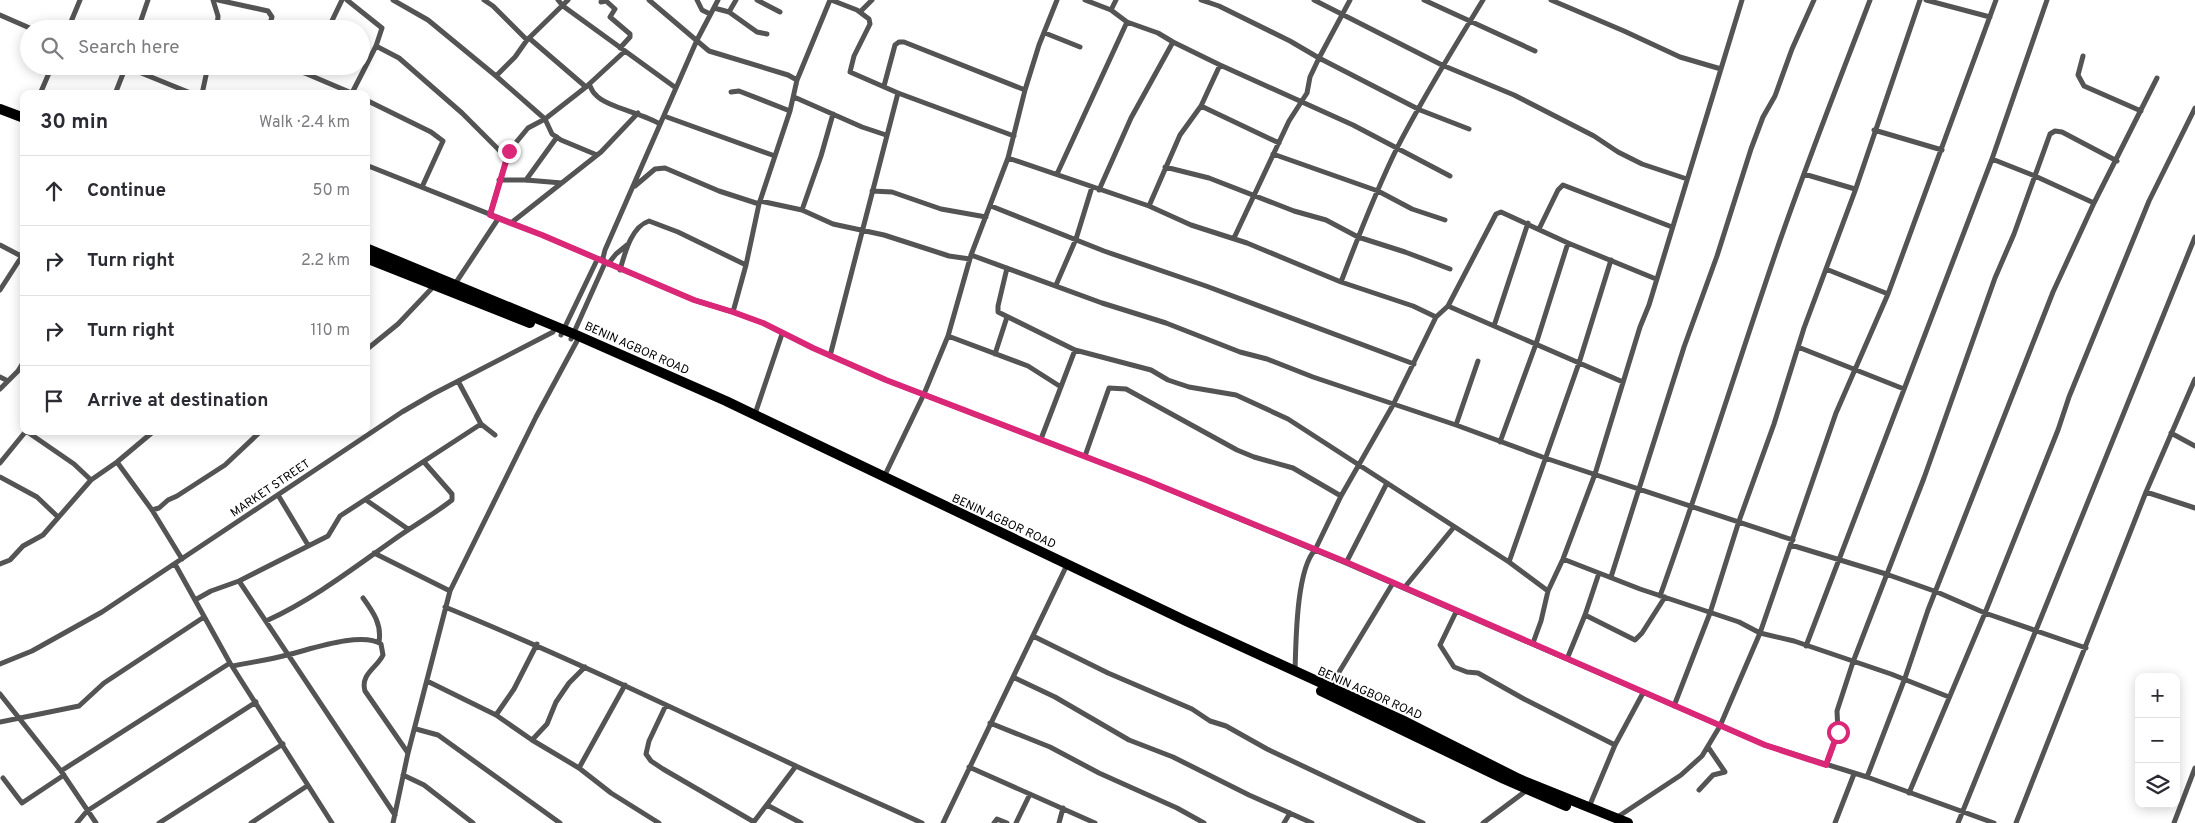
<!DOCTYPE html>
<html lang="en">
<head>
<meta charset="utf-8">
<style>
  :root { --surface:#fff; --page:#f2f2f3; --text:#2b2b33; --muted:#7c7c81; --line:#e1e1e2 }
  body { margin:0; font-family:Overpass,sans-serif; background:var(--page); color:var(--text) }
  .controls { position:absolute; right:15px; bottom:15px; display:grid; overflow:hidden; border-radius:10px; box-shadow:0 2px 12px #0003 }
  .controls button { width:45px; height:45px; display:grid; place-items:center; padding:0; border:0; border-bottom:1px solid var(--line); background:var(--surface); color:var(--text); font:25px sans-serif }
  .stop { position:absolute; width:15px; height:15px; margin:-11px; border:4px solid #db2777; border-radius:50%; background:#fff }
  .stop.end { background:#db2777; border-color:#fff; box-shadow:0 1px 5px #0008 }
  .list { margin:0; padding:0; list-style:none }
  h2 { display:flex; justify-content:space-between; align-items:center; height:65px; margin:0; padding:0 20px; font-size:21px }
  h2 small { font-size:16px; font-weight:400; color:var(--muted) }
  .list li { display:grid; grid-template-columns:32px 1fr auto; gap:15px; align-items:center; box-sizing:border-box; height:70px; padding:0 20px; border-top:1px solid var(--line) }
  .list b { display:block; font-size:19px; white-space:nowrap }
  .list em { font-size:16px; font-style:normal; color:var(--muted) }
  .icon { flex:none; width:28px; height:28px; fill:none; stroke:currentColor; stroke-width:2; stroke-linecap:round; stroke-linejoin:round }
  .map { position:relative; flex:none; width:2195px; height:823px; overflow:hidden }
  .search { position:absolute; background:var(--surface); box-shadow:0 2px 12px #0003; left:20px; top:20px; width:350px; height:55px; display:flex; align-items:center; gap:12px; box-sizing:border-box; padding:0 18px; border-radius:28px; color:var(--muted); font-size:19px }
  .panel { position:absolute; background:var(--surface); box-shadow:0 2px 12px #0003; left:20px; top:90px; width:350px; height:345px; border-radius:10px }
  .map>svg:first-child { display:block }
  .lines { fill:none; stroke-linecap:round; stroke-linejoin:round }
  .street { stroke:#545454; stroke-width:5 }
  .highway { stroke:#000; stroke-width:10 }
  .route { stroke:#db2777; stroke-width:6 }
  .labels { text-anchor:middle; stroke-width:4; stroke-linejoin:round; paint-order:stroke }
  .street-label { font-size:12px; fill:#000; stroke:#fff }
</style>
</head>
<body>
<div class="map">
<svg width="2195" height="823" viewBox="0 0 2195 823">
  <rect width="100%" height="100%" fill="#fff"/>
  <g class="lines">
    <path class="street" d="M213 0 218 16 217 29
      M218 0 268 11 272 17 268 29
      M347 0 382 28 376 46 352 93
      M393 0 428 20 496 76 545 119 552 134 561 140 597 155
      M484 0 493 6 527 40
      M558 0 563 6 676 88
      M649 0 709 51 788 75 797 80
      M697 0 702 10 710 14
      M757 0 780 12
      M831 0 857 10 869 19 870 24 854 56 850 72 898 93 1014 136
      M1085 0 1111 10 1127 22 1158 33 1173 42 1220 65 1353 125 1450 176
      M1201 0 1219 6 1290 41 1319 58 1420 110 1469 129
      M1314 0 1442 65 1514 95 1594 136 1618 152 1642 164 1687 179
      M1424 0 1535 51
      M1551 0 1624 31 1680 57 1721 69
      M1926 0 1990 17
      M601 2 606 1 615 9 610 17 630 34V37L620 48
      M714 8 729 12 757 32 767 34
      M1111 10 1116 0
      M729 12 736 0
      M860 12 872 0
      M0 15 32 29
      M68 29 80 0
      M138 29 148 0
      M328 29 342 0
      M1045 33 1080 47
      M529 38 586 87
      M376 46 399 58 462 113 506 157
      M2083 56 2078 75 2084 86 2141 111
      M124 66 193 94
      M283 66 307 74 354 94
      M307 74 310 66
      M496 76 515 57 527 40 568 0
      M589 84C591 87 592 92 595 94 605 107 643 113 660 124
      M884 86 895 45 899 42H904L1025 90
      M731 92 739 91 790 111
      M40 94 52 66
      M115 94 126 66
      M202 94 208 66
      M794 97 862 127 886 135
      M366 100 431 132 443 141 422 187
      M1201 106 1279 143
      M664 116 775 156
      M1874 130 1942 150
      M1273 154 1378 191 1412 209 1445 220
      M1008 158 1149 206 1191 225 1247 243 1341 282 1413 306 1436 317
      M1992 159 2035 176 2094 203
      M366 165 542 235 694 300 733 312 763 323 813 348 886 380 1146 480 1346 563 1765 745 1867 777 1994 823
      M1165 167 1209 178 1294 211 1326 220 1358 237 1405 252 1450 269
      M1057 174 1127 22
      M1804 174 1855 189
      M499 180H526L562 183
      M526 180 557 137
      M635 186 655 169 665 168 719 191 759 204
      M1099 190 1131 118 1173 42
      M872 191 892 192 941 209 986 217
      M760 201 802 210 833 224 884 235 949 256 970 259
      M991 206 1104 251 1206 286 1414 364
      M1149 206 1180 135 1201 106 1220 65
      M802 210 821 156 833 114
      M490 215 509 151 528 128 545 119 586 87 625 51
      M511 223 601 152 638 113
      M1539 229 1558 190 1563 185 1672 227
      M1234 238 1289 121 1307 93 1310 77 1319 58 1350 0
      M0 245 23 257
      M971 255 1102 303 1166 323 1240 352 1267 359 1313 377 1456 425 1545 458 1793 540
      M608 264 616 254 627 245
      M1007 268 998 306V312L1075 350 1151 370 1168 380 1189 387 1236 395 1288 419 1509 562 1548 591
      M1826 269 1888 294
      M620 270C625 253 631 227 649 221L678 232 746 265
      M1341 282C1358 237 1376 191 1397 148 1423 97 1453 49 1483 0
      M455 284 498 219
      M1056 285 1076 239 1092 187
      M0 290 22 256
      M1448 306 1623 382
      M733 312 746 265 759 204 790 111 797 80 830 0
      M1494 326 1528 223
      M561 335 597 260 600 259
      M948 336 1028 366 1061 387
      M571 339 605 263 603 258 605 250 697 40 718 0
      M1798 347 1904 389
      M366 350 398 324 434 286
      M995 354 1007 317
      M830 356 898 93
      M0 377 8 381
      M458 381 481 424 495 435
      M0 389 18 371 24 361
      M755 414 782 334
      M1456 425 1478 361
      M26 431 74 464 91 480
      M2171 433 2195 446
      M1041 439 1075 350
      M1500 442 1536 344 1568 243
      M1085 456 1109 388 1126 389 1237 450 1254 457 1293 468 1341 496
      M117 462 152 510 182 559
      M0 463 26 431
      M0 477 37 497 58 517
      M884 477 924 394 948 336 971 255 1008 158 1025 90 1039 45 1057 0
      M2146 492 2195 508
      M278 495 308 545
      M366 500 408 529
      M152 510 159 508 168 500 177 496 225 465 261 431
      M1791 545 1886 574 1937 592 1985 613 2086 648
      M374 553 450 591
      M1563 559 1640 589 1739 622 1760 633 1794 641 1891 674 1949 697
      M1509 562 1579 363 1611 260
      M1346 563 1387 483
      M0 564 10 560 23 546 43 535 91 480 117 462 154 431
      M175 564 230 663 332 823
      M1611 577 1684 347 1717 256 1751 149 1763 117 1775 96 1792 49 1814 0
      M239 581 395 815
      M1404 588 1454 527
      M1660 596C1701 482 1737 366 1776 252 1805 167 1838 84 1870 0
      M363 598C373 612 382 624 379 642
      M195 600 211 591 239 581 328 536 340 516 481 424
      M445 607C565 656 681 712 798 767 839 786 881 804 922 823
      M1456 612 1440 645 1454 667 1467 672 1478 673 1524 699 1615 745
      M1585 615 1635 640 1642 633 1665 597
      M266 621C312 600 351 570 392 541 411 527 433 515 452 500V494L424 462
      M1033 636 1108 673 1192 709 1210 721 1226 726 1267 749 1423 823
      M1533 643 1541 621 1548 591 1563 559 1595 474 1640 327 1649 305 1742 0
      M1806 646 1992 159 2047 0
      M1567 659 1585 615 1599 573
      M0 664 32 651 102 612 402 412 433 394 553 332
      M233 666C251 662 269 660 287 655 309 650 361 631 381 644L383 655C377 668 360 674 365 691L408 753
      M1295 671C1296 643 1296 570 1315 550L1341 496 1393 405 1436 317 1448 306 1496 214 1501 212 1568 243 1656 279
      M1013 677 1055 697 1129 740 1173 757 1249 795 1312 823
      M427 681 496 715 532 740 579 768 611 793 659 823
      M1330 687 1393 583
      M0 694 61 771 96 823
      M666 705 649 741 646 754 651 761 663 769 754 822
      M1674 706 1710 613 1739 521 1774 424 1804 328 1855 191 1920 0
      M496 715 514 689 537 644
      M0 722 79 706 104 683 204 617
      M990 723 1050 747 1099 773 1177 808 1204 823
      M416 729 438 735 560 823
      M532 740 547 724 556 702 569 683 585 667
      M1826 765 1838 732 1837 711 1853 662 1924 478 1995 278 2014 234 2050 134 2055 131 2062 132 2117 161
      M969 767 1095 823
      M579 768 625 685
      M61 771 230 663
      M403 775 424 785 473 823
      M1867 777 1905 678 1928 610 2053 292 2094 203 2157 78
      M3 778 22 803 64 775
      M1699 790 1713 775 1725 772 1708 747
      M1909 793 1985 613 2058 430 2069 397 2149 201 2195 108
      M767 805 801 823
      M1589 807 1615 745 1643 693
      M1616 818 1681 775 1702 756 1720 726 1760 633 1836 413 1888 294 1996 0
      M77 823 87 811 256 702
      M159 823 283 744
      M251 823 307 786
      M393 823 408 753 450 591 536 417 577 341
      M753 823 796 766
      M943 823 1065 569
      M994 823 997 819 1007 823
      M1016 823 1030 794
      M1059 823 1063 808
      M1284 823 1290 813
      M1483 823 1527 790
      M1835 823 1854 774
      M1958 823 2195 237
      M2016 823 2146 492 2195 379
      M2174 823 2195 768"/>
    <path class="highway" d="M0 109 24 118
      M366 248 574 334 726 401 1186 621 1402 720 1519 779 1628 823
      M366 258 530 323
      M1321 691 1504 779 1566 806"/>
  </g>
  <g class="lines">
    <path class="route" d="M509 151 490 215 542 235 694 300 733 312 763 323 813 348 886 380 1146 480 1346 562 1765 745 1826 765 1838 732"/>
  </g>
  <g class="labels">
    <g class="street-label">
      <text transform="translate(637 348) rotate(24)" y="4">BENIN AGBOR ROAD</text>
      <text transform="translate(270 488) rotate(-34)" y="4">MARKET STREET</text>
      <text transform="translate(1004 521) rotate(25)" y="4">BENIN AGBOR ROAD</text>
      <text transform="translate(1370 693) rotate(24)" y="4">BENIN AGBOR ROAD</text>
    </g>
  </g>
</svg>
<div class="controls">
<button>+</button>
<button>−</button>
<button><svg class="icon" aria-label="layers" viewBox="0 0 24 24"><path d="M12 4l9 5-9 5-9-5zM3 14l9 5 9-5"/></svg></button>
</div>
<div class="stop" style="left:1838px;top:732px"></div>
<div class="stop end" style="left:509px;top:151px"></div>
<div class="search"><svg class="icon" aria-label="search" viewBox="0 0 24 24"><circle cx="10" cy="10" r="6"/><path d="M15 15l6 6"/></svg>Search here</div>
<section class="panel">
<h2>30 min<small>Walk · 2.4 km</small></h2>
<ul class="list">
<li><svg class="icon" aria-label="ahead" viewBox="0 0 24 24"><path d="M12 20V5M6 11l6-6 6 6"/></svg><div><b>Continue</b></div><em>50 m</em></li>
<li><svg class="icon" aria-label="right" viewBox="0 0 24 24"><path d="M7 20v-9h11M14 6l5 5-5 5"/></svg><div><b>Turn right</b></div><em>2.2 km</em></li>
<li><svg class="icon" aria-label="right" viewBox="0 0 24 24"><path d="M7 20v-9h11M14 6l5 5-5 5"/></svg><div><b>Turn right</b></div><em>110 m</em></li>
<li><svg class="icon" aria-label="arrive" viewBox="0 0 24 24"><path d="M6 21V4h12l-3 4 3 4H6"/></svg><div><b>Arrive at destination</b></div></li>
</ul>
</section>
</div>
</body>
</html>
